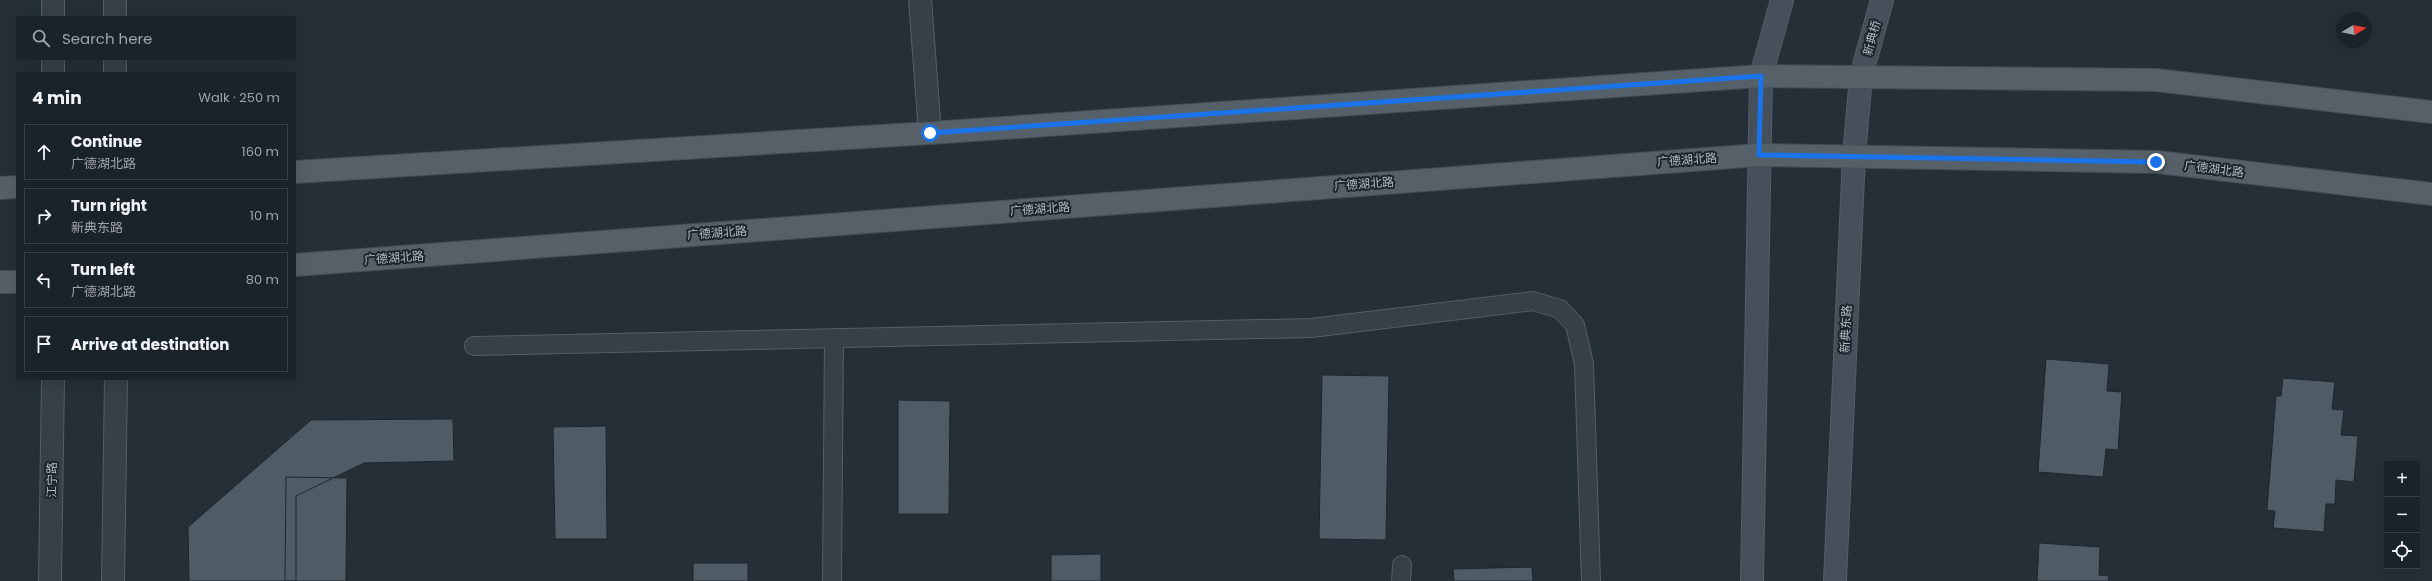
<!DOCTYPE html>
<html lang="en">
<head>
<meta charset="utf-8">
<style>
  :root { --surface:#1b232a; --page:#242b32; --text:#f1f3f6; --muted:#a0a4a8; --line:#394047 }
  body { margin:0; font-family:Poppins,"Noto Sans SC",sans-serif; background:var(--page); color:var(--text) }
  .controls { position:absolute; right:12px; bottom:12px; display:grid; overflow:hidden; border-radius:0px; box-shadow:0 4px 16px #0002 }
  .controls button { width:36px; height:36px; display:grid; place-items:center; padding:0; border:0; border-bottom:1px solid var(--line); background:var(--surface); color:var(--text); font:20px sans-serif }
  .compass { position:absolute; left:2336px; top:12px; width:36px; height:36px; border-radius:50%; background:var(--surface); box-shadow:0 4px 16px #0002; rotate:80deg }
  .stop { position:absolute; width:12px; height:12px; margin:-9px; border:3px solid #1a73e8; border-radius:50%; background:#fff }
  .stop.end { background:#1a73e8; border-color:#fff; box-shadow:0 1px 4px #0008 }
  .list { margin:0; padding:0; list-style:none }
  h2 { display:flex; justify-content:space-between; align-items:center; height:52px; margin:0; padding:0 16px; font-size:17px }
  h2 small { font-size:13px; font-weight:400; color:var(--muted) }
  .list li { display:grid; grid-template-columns:26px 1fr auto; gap:12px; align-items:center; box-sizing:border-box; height:56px; margin:0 8px 8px; padding:0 8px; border:1px solid var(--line); border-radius:0px }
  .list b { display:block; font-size:15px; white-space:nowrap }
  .list p { margin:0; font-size:13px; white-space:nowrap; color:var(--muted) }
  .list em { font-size:13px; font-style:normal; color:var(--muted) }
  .icon { flex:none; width:22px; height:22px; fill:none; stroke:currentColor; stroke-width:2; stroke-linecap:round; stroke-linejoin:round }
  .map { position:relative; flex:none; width:2432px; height:581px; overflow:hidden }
  .search { position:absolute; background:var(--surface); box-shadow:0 4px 16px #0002; left:16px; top:16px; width:280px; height:44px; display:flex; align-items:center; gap:10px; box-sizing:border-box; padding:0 14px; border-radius:0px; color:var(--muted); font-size:15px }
  .panel { position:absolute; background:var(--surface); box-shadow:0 4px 16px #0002; left:16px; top:72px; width:280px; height:308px; border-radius:0px }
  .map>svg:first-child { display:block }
  .building { fill:#4f5c66; stroke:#1e272f }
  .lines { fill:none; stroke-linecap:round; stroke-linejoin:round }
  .service-casing { stroke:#555e66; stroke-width:20 }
  .minor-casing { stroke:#555e66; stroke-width:24 }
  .secondary-casing { stroke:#555e66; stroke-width:24 }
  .primary-casing { stroke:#434c54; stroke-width:24 }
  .service { stroke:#374048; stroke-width:18 }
  .minor { stroke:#374048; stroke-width:22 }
  .secondary { stroke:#45505b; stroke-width:22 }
  .primary { stroke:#556068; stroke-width:22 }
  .route { stroke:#1a73e8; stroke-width:5 }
  .labels { text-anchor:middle; stroke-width:4; stroke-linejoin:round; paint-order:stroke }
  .street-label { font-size:12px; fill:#b2bcc4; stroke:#1c252d }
</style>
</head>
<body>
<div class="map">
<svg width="2432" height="581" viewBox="0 0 2432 581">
  <rect width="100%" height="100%" fill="#242f38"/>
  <path class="building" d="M2046 359 2109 364 2107 391 2122 392 2118 450 2106 449 2103 477 2038 472Z
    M1322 375 1389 376 1386 540 1319 539Z
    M2283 378 2335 382 2332 409 2344 410 2341 435 2358 436 2354 482 2336 480 2335 504H2326L2324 532 2273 528 2275 511 2267 510 2276 396H2281Z
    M898 400 950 401 949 514H898Z
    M453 419 454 461 364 463 296 496V581H189L188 527 311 420Z
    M606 426 607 539H555L553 427Z
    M286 477 347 478 346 581H285Z
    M2039 543 2100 547 2099 575 2109 576 2108 581H2037Z
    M1101 554V581H1051V555Z
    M693 563H748V581H693Z
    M1532 567 1533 581H1454L1453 569Z"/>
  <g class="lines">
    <g class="service-casing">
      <path id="service" d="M474 346 1311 328 1533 301 1560 309 1575 325 1584 364 1591 581
        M832 581 834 338
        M1401 581 1402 565"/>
    </g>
    <g class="minor-casing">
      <path id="minor" d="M920 0 930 133
        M53 17V0
        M115 17V0
        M53 73V59
        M115 73V59
        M50 581 53 379
        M113 581 116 379"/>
    </g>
    <g class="secondary-casing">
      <path id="secondary" d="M1752 581 1761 76 1782 0
        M1835 581 1854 155 1861 76 1882 0"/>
    </g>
    <g class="primary-casing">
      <path id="primary" d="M295 172 930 133 1761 76 2156 80 2432 112
        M0 188 17 187
        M295 265 1759 155 2157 162 2432 194
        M0 282H17"/>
    </g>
    <use href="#service" class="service"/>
    <use href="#minor" class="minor"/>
    <use href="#secondary" class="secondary"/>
    <use href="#primary" class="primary"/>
  </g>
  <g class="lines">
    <path class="route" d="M930 133 1761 76 1759 155 2156 162"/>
  </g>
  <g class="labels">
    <g class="street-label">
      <text transform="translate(1872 38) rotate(-75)" y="4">新典桥</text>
      <text transform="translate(1687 160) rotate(-4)" y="4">广德湖北路</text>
      <text transform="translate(2214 169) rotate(7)" y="4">广德湖北路</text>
      <text transform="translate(1364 184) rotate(-4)" y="4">广德湖北路</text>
      <text transform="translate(1040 209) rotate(-4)" y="4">广德湖北路</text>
      <text transform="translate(717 233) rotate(-4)" y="4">广德湖北路</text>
      <text transform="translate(394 258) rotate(-4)" y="4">广德湖北路</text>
      <text transform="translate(1846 329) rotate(-87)" y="4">新典东路</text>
      <text transform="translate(52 480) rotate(-89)" y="4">江宁路</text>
    </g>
  </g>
</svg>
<div class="controls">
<button>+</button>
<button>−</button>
<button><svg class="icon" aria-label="locate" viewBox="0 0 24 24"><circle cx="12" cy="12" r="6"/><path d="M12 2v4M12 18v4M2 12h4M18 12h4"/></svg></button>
</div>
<svg class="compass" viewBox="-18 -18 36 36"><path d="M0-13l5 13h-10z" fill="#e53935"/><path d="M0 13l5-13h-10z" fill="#a0a4a8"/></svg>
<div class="stop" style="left:930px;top:133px"></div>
<div class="stop end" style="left:2156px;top:162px"></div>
<div class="search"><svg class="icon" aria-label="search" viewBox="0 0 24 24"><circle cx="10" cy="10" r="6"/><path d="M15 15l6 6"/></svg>Search here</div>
<section class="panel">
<h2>4 min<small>Walk · 250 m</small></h2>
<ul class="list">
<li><svg class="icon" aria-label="ahead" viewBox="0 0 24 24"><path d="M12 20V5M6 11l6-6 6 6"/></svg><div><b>Continue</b><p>广德湖北路</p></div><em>160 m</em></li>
<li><svg class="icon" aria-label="right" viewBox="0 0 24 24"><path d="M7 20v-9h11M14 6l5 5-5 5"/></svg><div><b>Turn right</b><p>新典东路</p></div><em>10 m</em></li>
<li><svg class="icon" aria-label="left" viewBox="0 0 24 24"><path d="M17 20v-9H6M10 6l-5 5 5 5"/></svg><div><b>Turn left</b><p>广德湖北路</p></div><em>80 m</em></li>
<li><svg class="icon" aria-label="arrive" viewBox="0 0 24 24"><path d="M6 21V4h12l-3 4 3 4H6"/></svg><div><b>Arrive at destination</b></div></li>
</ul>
</section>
</div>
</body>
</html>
